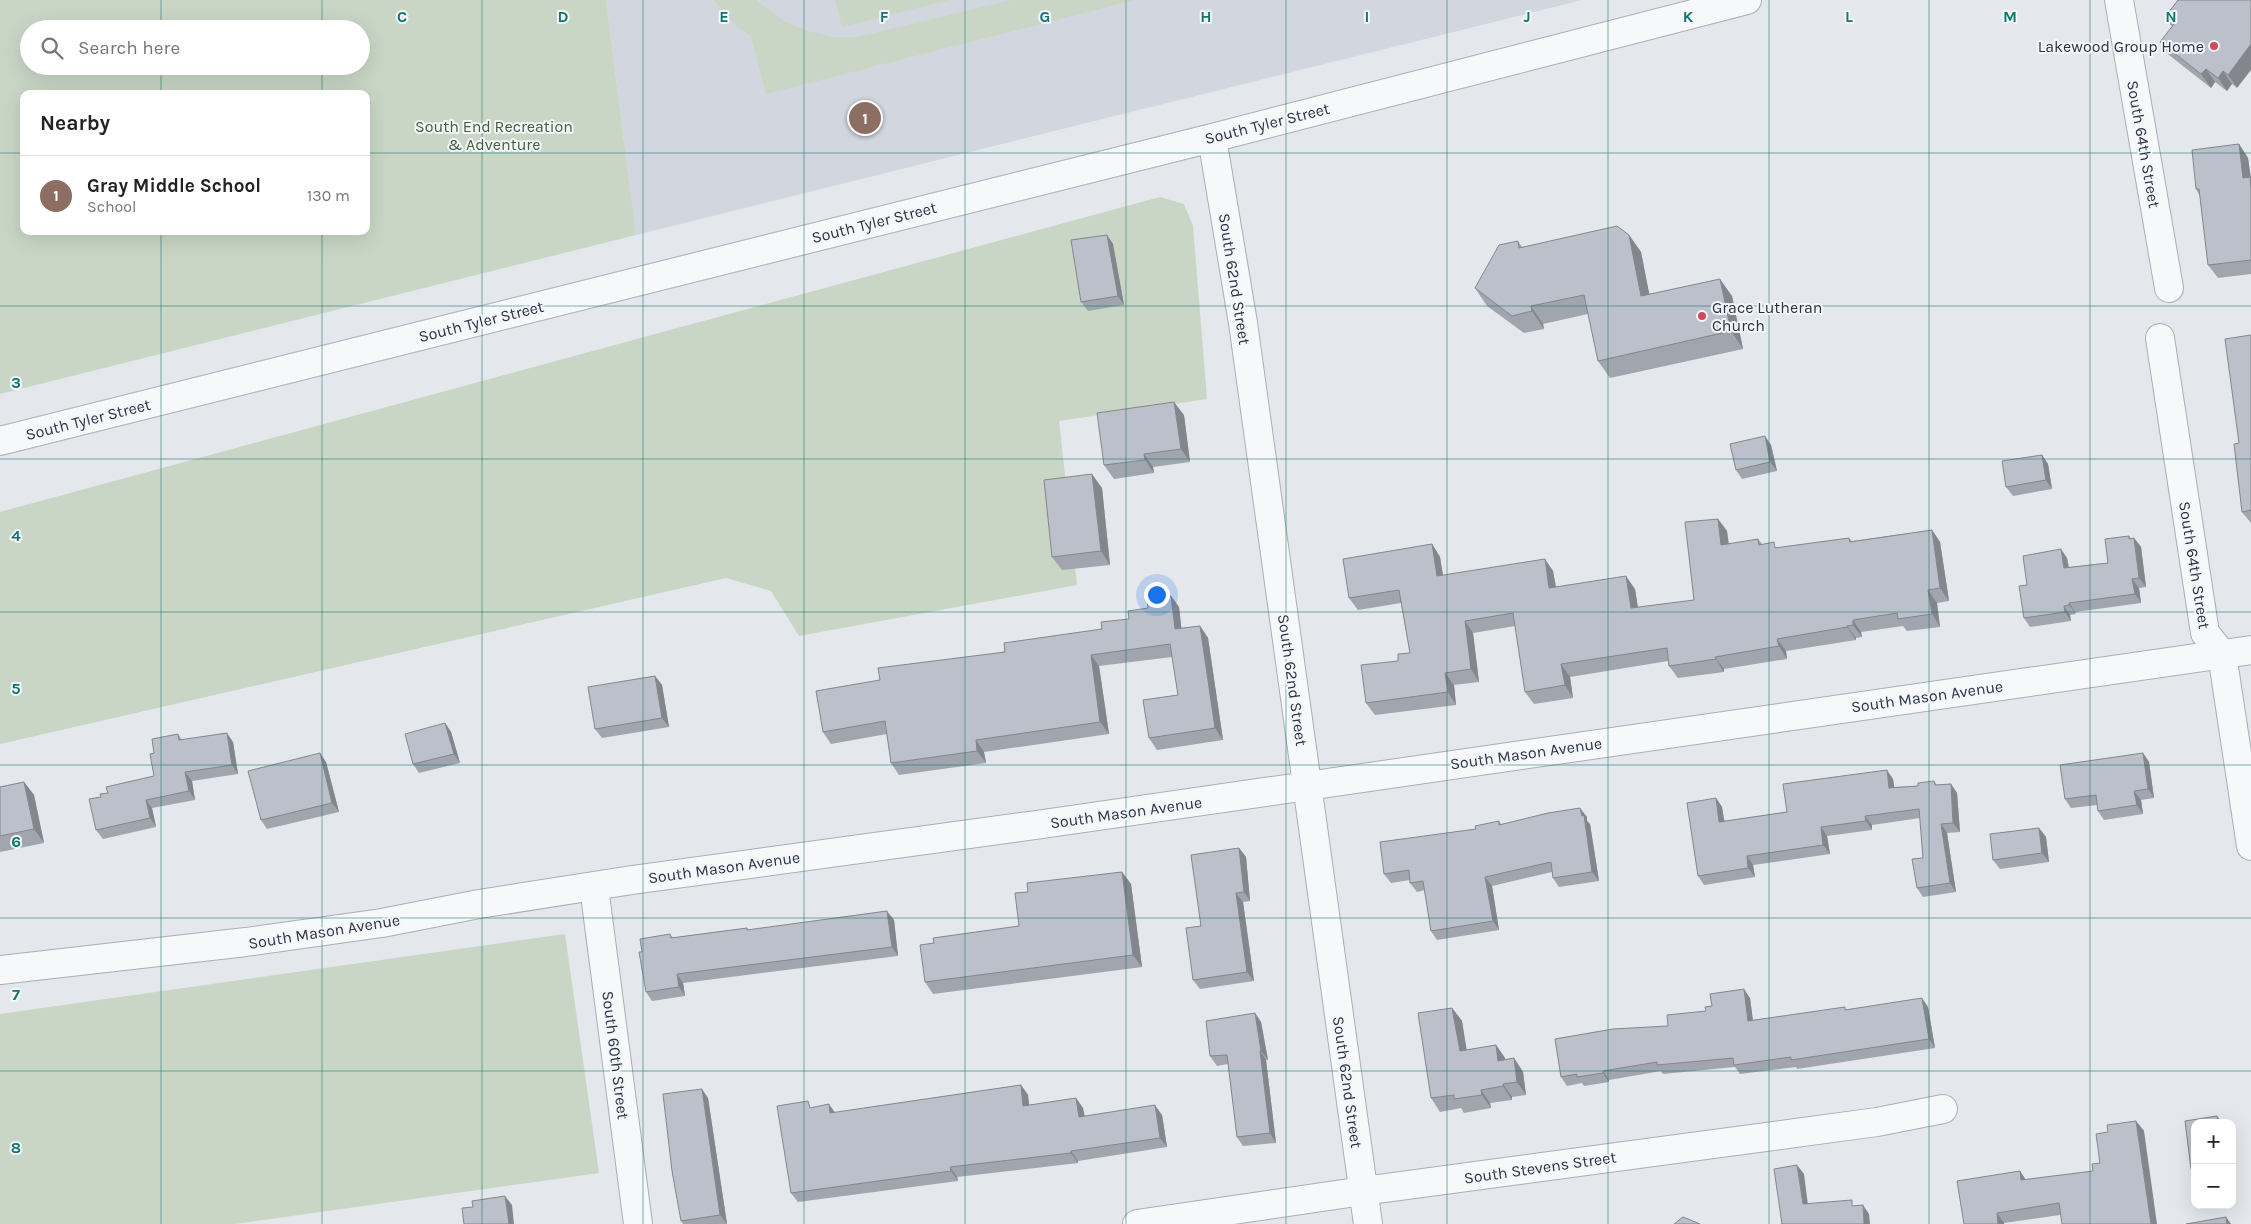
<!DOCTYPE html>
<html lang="en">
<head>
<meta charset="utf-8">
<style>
  :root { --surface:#fff; --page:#f6f6f6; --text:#222; --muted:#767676; --line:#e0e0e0; --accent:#d1495b }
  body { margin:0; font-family:Karla,sans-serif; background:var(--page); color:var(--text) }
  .controls { position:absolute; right:15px; bottom:15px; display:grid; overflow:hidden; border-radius:10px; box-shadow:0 5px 20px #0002 }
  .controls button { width:45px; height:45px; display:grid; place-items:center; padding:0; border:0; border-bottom:1px solid var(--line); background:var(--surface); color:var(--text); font:25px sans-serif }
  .you { position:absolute; left:1156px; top:594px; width:18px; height:18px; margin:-12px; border:4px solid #fff; border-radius:50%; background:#1a73e8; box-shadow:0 0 0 8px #1a73e833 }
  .badge { display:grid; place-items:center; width:32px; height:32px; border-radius:50%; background:var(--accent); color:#fff; font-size:16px; font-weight:700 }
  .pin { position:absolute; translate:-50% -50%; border:2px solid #fff; box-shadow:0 1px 5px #0006 }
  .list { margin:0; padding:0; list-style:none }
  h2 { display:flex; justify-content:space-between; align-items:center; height:65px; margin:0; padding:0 20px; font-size:21px }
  h2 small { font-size:16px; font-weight:400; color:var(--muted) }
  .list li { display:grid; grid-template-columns:32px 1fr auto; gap:15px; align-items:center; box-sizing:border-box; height:80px; padding:0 20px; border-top:1px solid var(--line) }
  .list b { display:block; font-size:19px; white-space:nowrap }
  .list p { margin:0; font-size:16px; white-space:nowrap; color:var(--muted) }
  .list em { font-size:16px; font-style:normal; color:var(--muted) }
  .icon { flex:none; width:28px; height:28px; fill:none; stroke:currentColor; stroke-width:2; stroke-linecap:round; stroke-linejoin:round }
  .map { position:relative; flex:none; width:2251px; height:1224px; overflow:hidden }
  .search { position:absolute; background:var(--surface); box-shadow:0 5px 20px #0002; left:20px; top:20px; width:350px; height:55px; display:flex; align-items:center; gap:12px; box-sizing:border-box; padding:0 18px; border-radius:28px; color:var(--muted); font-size:19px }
  .panel { position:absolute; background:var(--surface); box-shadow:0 5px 20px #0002; left:20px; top:90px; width:350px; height:145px; border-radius:10px }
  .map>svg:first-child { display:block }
  .built { fill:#d2d6de }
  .green { fill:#c9d6c5; fill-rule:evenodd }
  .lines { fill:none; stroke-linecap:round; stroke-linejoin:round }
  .minor-casing { stroke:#a9aeb7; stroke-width:30 }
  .minor { stroke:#f7f8fa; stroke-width:28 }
  .wall { fill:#a1a5ae }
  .shaded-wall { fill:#83868d }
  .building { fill:#bbc0ca; stroke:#83868d }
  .grid { fill:none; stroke:#0f766e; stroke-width:1; stroke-opacity:0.55 }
  .poi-dot { fill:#d1495b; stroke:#f4f6f9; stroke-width:2 }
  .labels { text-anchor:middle; stroke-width:4; stroke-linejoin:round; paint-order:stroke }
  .poi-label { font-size:16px; fill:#2b3445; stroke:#f4f6f9; text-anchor:end }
  .street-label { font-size:16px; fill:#2b3445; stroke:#f4f6f9 }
  .park-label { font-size:16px; fill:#3f6138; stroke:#f4f6f9 }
  .grid-label { font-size:16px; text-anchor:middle; font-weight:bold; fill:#0f766e; stroke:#f4f6f9; stroke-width:4; stroke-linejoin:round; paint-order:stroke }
</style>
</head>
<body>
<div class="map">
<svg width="2251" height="1224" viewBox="0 0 2251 1224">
  <rect width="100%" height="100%" fill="#e4e7ec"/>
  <path class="built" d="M606 0H1582L636 235Z"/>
  <path class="green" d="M0 0H606L636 235 0 394ZM29 29H361V66H29ZM24 94H366V231H24Z
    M714 0H756L785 22 808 31 832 37H857L1012 0H1135L766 94 751 36 737 27Z
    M835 0H949L842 27Z
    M1160 197 1184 204 1193 226 1207 399 1059 421 1077 585 799 636 771 591 726 578 0 744V512Z
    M565 934 599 1173 235 1224H0V1014Z"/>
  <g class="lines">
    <g class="minor-casing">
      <path id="minor" d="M2119 0 2169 288
        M1212 138 1243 323 1368 1224
        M2160 338 2205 633 2222 654 2251 846
        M0 441 1212 138 1747 0
        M594 887 638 1224
        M0 970 246 942 382 923 479 904 632 880 1036 825 2251 650
        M1137 1224 1363 1191 1877 1122 1943 1109"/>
    </g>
    <use href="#minor" class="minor"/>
  </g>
  <path class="wall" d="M2178 0 2237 88 2232 84 2227 91 2215 82 2211 88 2169 55 2160 42 2172 27 2165 17Z
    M2239 144 2248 158 2251 179V274L2218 278 2208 265 2200 196 2196 189Z
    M1107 235 1113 244 1124 305 1088 311 1081 302Z
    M1629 235 1641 252 1649 294 1732 296 1743 349 1610 378 1598 361 1588 314 1543 324 1544 329 1524 333 1487 306 1475 288 1518 241 1522 247Z
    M2251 335V523L2242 512 2239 443Z
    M1184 415 1190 462 1153 467 1154 473 1114 479 1104 465Z
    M1771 445 1777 471 1742 479 1736 470Z
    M2042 455 2048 464 2052 489 2013 496 2006 487Z
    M1102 488 1110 565 1062 570 1052 557Z
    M1718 519 1727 531 1729 544 1758 539 1762 544 1778 548 1849 538 1852 541 1932 530 1940 542 1949 601 1937 603 1940 627 1907 631 1903 626 1861 632 1862 637 1856 638V640L1786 651 1787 659 1724 669V672L1678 678 1669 666 1668 661 1570 677 1573 698 1534 704 1525 692 1515 626 1473 633 1479 682 1454 685 1456 705 1375 715 1366 703 1398 661 1410 653 1401 603 1358 610 1349 598 1432 544 1440 557 1443 575 1553 571 1556 587 1635 589 1638 608 1694 600Z
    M2129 536 2131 538H2134L2141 547 2146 587 2139 588 2141 603 2075 612 2076 614 2070 615 2071 621 2030 627 2024 618 2027 585 2067 558 2069 567 2108 563Z
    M1171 596 1179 607 1181 628 1200 626 1208 638 1223 740 1157 750 1149 738 1178 695 1172 657 1099 666 1109 734 984 752 986 763 899 775 891 763 887 734 831 744 823 732 880 680 1102 629 1129 619Z
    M655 676 662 685 669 727 602 738 595 729Z
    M445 723 451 732 460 763 419 773 413 764Z
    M178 734 182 740 233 742 238 774 192 781 195 800 152 808 156 827 103 839 96 830 101 797 108 793 154 776V753Z
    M2143 753 2149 762 2154 798 2141 800 2143 814 2104 820 2098 811 2097 805 2071 808 2065 799Z
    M326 762 339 812 267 829 261 820Z
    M1893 779 1894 787 1918 786 1934 781 1937 785 1951 784 1957 793 1960 832 1947 833 1956 892 1923 897 1917 888 1923 858 1920 818 1872 825V830L1827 836 1830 854 1753 865 1755 877 1704 885 1698 876 1716 798 1722 807 1724 821 1787 812Z
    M24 782 34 795 44 843 0 852V787Z
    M1587 817V821L1590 824 1599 881 1559 887 1553 878 1552 872 1492 886 1499 930 1437 940 1431 931 1425 890 1417 892 1410 883V880L1391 883 1384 874 1476 829 1499 821 1501 824Z
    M2039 828 2046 837 2049 862 2000 869 1993 860Z
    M1239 848 1246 857 1250 901 1243 902 1254 981 1200 989 1193 980Z
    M1122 872 1131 884 1142 967 933 994 925 982 934 943 1019 926 1028 892Z
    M894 920 898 956 683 983 685 996 652 1001 646 992 642 952 670 934 673 938 747 928 748 930Z
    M1750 998 1753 1020 1847 1009 1928 1007 1935 1048 1797 1069 1796 1067 1740 1074 1735 1067 1663 1074 1661 1071 1609 1080V1082L1584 1086 1582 1083 1567 1086 1561 1077 1668 1026 1706 1011Z
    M1452 1008 1462 1021 1466 1050 1496 1045 1505 1058V1060L1514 1058 1523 1072 1526 1095 1512 1097V1100L1490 1103 1491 1108 1464 1113 1461 1108 1440 1112 1431 1098Z
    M1255 1013 1261 1022 1268 1060H1266L1276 1143 1243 1146 1237 1137 1228 1064 1217 1066 1210 1056Z
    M1021 1085 1028 1095 1029 1105 1076 1098 1083 1108 1085 1116 1162 1115 1167 1147 1078 1161V1163L957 1177 958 1181 798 1202 791 1193 813 1107 835 1113Z
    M708 1098 727 1224H683L681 1221Z
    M2217 1116 2222 1123H2195V1174L2191 1169 2185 1121Z
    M2136 1121 2144 1131 2060 1215 2004 1223V1224H1964L2020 1171 2026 1180 2093 1171 2100 1163 2108 1132Z"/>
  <path class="shaded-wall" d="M2251 44V70L2237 88 2228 75Z
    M2206 69 2215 82 2211 88 2201 74Z
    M2223 71 2232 84 2227 91 2218 78Z
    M2239 144 2248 158 2251 179V190L2243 178Z
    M1107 235 1113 244 1124 305 1118 296Z
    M1629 235 1641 252 1653 313 1641 296Z
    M1720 279 1732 296 1743 349 1731 331Z
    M1531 306 1543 324 1544 329 1532 311Z
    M1174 402 1184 415 1190 462 1181 449Z
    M1765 436 1771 445 1777 471 1770 462Z
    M1144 454 1153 467 1154 473 1145 460Z
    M2042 455 2048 464 2052 489 2046 480Z
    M1092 474 1102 488 1110 565 1101 551Z
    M1718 519 1727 531 1730 558 1721 545Z
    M1932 530 1940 542 1949 601 1940 588Z
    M2134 538 2141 547 2146 587 2139 578Z
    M1432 544 1440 557 1445 589 1437 576Z
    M2061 549 2067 558 2070 577 2064 568Z
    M1545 559 1553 571 1558 600 1549 588Z
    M1626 576 1635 589 1640 621 1631 608Z
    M2132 579 2139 588 2141 603 2135 594Z
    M1928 590 1937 603 1940 627 1932 614Z
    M1171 596 1179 607 1183 641 1175 629Z
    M2069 603 2075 612 2076 614 2069 605Z
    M2064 606 2070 615 2071 621 2065 612Z
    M1853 620 1861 632 1862 637 1853 625Z
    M1465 621 1473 633 1479 682 1471 669Z
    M1200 626 1208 638 1223 740 1215 728Z
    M1847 626 1856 638V640L1847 627Z
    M1777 639 1786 651 1787 659 1779 646Z
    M1091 655 1099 666 1109 734 1100 722Z
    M1715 657 1724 669V672L1716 659Z
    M1561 664 1570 677 1573 698 1565 685Z
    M1445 673 1454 685 1456 705 1448 692Z
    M655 676 662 685 669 727 662 718Z
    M445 723 451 732 460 763 454 754Z
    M227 733 233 742 238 774 232 765Z
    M976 740 984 752 986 763 977 751Z
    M320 753 326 762 339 812 332 803Z
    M2143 753 2149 762 2154 798 2148 789Z
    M1887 770 1893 779 1896 797 1889 788Z
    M185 772 192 781 195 800 189 791Z
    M24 782 34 795 44 843 34 829Z
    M1951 784 1957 793 1960 832 1953 823Z
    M2134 791 2141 800 2143 814 2137 805Z
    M1716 798 1722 807 1726 831 1719 822Z
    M146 800 152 808 156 827 150 818Z
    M1580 808 1587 817V821L1590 824 1599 881 1592 872Z
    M1865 816 1872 825V830L1866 821Z
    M1941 824 1947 833 1956 892 1950 883Z
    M1821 827 1827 836 1830 854 1823 845Z
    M2039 828 2046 837 2049 862 2042 853Z
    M1239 848 1246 857 1250 901 1244 892Z
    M1747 856 1753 865 1755 877 1748 868Z
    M1122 872 1131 884 1142 967 1133 955Z
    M1485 877 1492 886 1499 930 1493 921Z
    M1236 893 1243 902 1254 981 1247 972Z
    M887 911 894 920 898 956 892 947Z
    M677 974 683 983 685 996 679 987Z
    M1744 989 1750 998 1754 1030 1748 1021Z
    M1922 998 1928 1007 1935 1048 1929 1039Z
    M1452 1008 1462 1021 1469 1064 1460 1051Z
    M1255 1013 1261 1022 1268 1060 1261 1051Z
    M1496 1045 1505 1058 1508 1074 1498 1061Z
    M1260 1051 1266 1060 1276 1143 1270 1133Z
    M1514 1058 1523 1072 1526 1095 1517 1082Z
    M1603 1071 1609 1080V1082L1603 1073Z
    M1503 1084 1512 1097V1100L1503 1086Z
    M1021 1085 1028 1095 1030 1116 1023 1106Z
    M702 1089 708 1098 727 1224 720 1215Z
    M1481 1090 1490 1103 1491 1108 1482 1095Z
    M1076 1098 1083 1108 1086 1127 1079 1117Z
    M829 1104 836 1114 830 1113Z
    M1155 1105 1162 1115 1167 1147 1160 1138Z
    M2217 1116 2222 1123H2218Z
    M2136 1121 2144 1131 2157 1224H2151Z
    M1071 1151 1078 1161V1163L1071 1153Z
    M1797 1165 1804 1174 1809 1213 1803 1204Z
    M950 1167 957 1177 958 1181 951 1171Z
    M2020 1171 2027 1182 2021 1180Z
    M505 1196 512 1205 514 1224H509Z
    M1863 1205 1869 1214 1870 1224H1864Z
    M1997 1213 2004 1223V1224H1998Z
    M2226 1217 2231 1224H2227Z"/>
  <path class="building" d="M2178 0H2251V44L2228 75 2223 71 2218 78 2206 69 2201 74 2160 42 2174 24 2165 17Z
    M2239 144 2243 178 2250 177 2251 189V260L2208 265 2199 189H2196L2192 150Z
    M1617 226 1629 235 1641 296 1720 279 1731 331 1598 361 1584 295 1531 306 1532 311 1512 316 1475 288 1499 245 1518 241 1519 248Z
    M1107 235 1118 296 1081 302 1071 240Z
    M2251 335V510L2242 512 2234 444 2239 443 2225 339Z
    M1174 402 1181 449 1144 454 1145 460 1104 465 1097 413Z
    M1765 436 1770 462 1736 470 1730 444Z
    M2042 455 2046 480 2006 487 2002 461Z
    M1092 474 1101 551 1052 557 1044 480Z
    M1718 519 1721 545 1758 539 1759 545 1774 542 1775 548 1849 538 1850 542 1932 530 1940 588 1928 590 1932 614 1898 619 1897 613 1853 620V625L1847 626V627L1777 639 1779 646 1715 657 1716 659 1669 666 1667 648 1561 664 1565 685 1525 692 1513 613 1465 621 1471 669 1445 673 1448 692 1366 703 1361 665 1398 661V654L1410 653 1399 590 1349 598 1343 559 1432 544 1437 576 1545 559 1549 588 1626 576 1631 608 1694 600 1685 522Z
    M2129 536V539L2134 538 2139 578 2132 579 2135 594 2069 603V605L2064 606 2065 612 2024 618 2019 586 2027 585 2023 556 2061 549 2064 568 2108 563 2105 539Z
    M1171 596 1175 629 1200 626 1215 728 1149 738 1143 700 1178 695 1170 644 1091 655 1100 722 976 740 977 751 891 763 885 721 823 732 816 691 880 680 878 668 1005 652 1004 643 1102 629 1101 622 1129 619 1128 611 1148 608 1147 599Z
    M655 676 662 718 595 729 588 687Z
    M445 723 454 754 413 764 405 734Z
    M227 733 232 765 185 772 189 791 146 800 150 818 96 830 89 799 101 797 100 794 108 793 106 787 154 776 150 754 154 753 152 739 178 734 179 740Z
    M320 753 332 803 261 820 248 771Z
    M2143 753 2148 789 2134 791 2137 805 2098 811 2096 795 2065 799 2060 765Z
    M1887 770 1889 788 1918 786V783L1934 781 1935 785 1951 784 1953 823 1941 824 1950 883 1917 888 1912 859 1923 858 1919 809 1865 816 1866 821 1821 827 1823 845 1747 856 1748 868 1698 876 1687 803 1716 798 1719 822 1787 812 1783 784Z
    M24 782 34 829 0 836V787Z
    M1580 808 1582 816 1584 815 1592 872 1553 878 1551 862 1485 877 1493 921 1431 931 1423 881 1410 883 1409 870 1384 874 1380 842 1476 829 1475 826 1499 821V825L1548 813Z
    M2039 828 2042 853 1993 860 1990 834Z
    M1239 848 1244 892 1236 893 1247 972 1193 980 1186 928 1201 926 1191 855Z
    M1122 872 1133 955 925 982 920 945 934 943 933 938 1019 926 1015 893 1028 892 1027 883Z
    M887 911 892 947 677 974 679 987 646 992 639 952H642L640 939 670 934 671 938 747 928V930Z
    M1744 989 1748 1021 1845 1007V1010L1922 998 1929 1039 1791 1060V1057L1734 1065 1733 1058 1657 1065V1062L1603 1071V1073L1577 1077V1074L1561 1077 1555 1039 1613 1029 1668 1026 1667 1015 1706 1011 1705 1007 1712 1006 1710 994Z
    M1452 1008 1460 1051 1496 1045 1498 1061 1514 1058 1517 1082 1503 1084V1086L1481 1090 1482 1095 1454 1099V1095L1431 1098 1418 1013Z
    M1255 1013 1261 1051H1260L1270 1133 1237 1137 1227 1055 1210 1056 1206 1021Z
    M1021 1085 1023 1106 1076 1098 1079 1117 1155 1105 1160 1138 1071 1151V1153L950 1167 951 1171 791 1193 777 1106 808 1101 810 1108 829 1104 830 1113Z
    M702 1089 720 1215 681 1221 672 1171 663 1094Z
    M2217 1116 2218 1123H2195V1169H2191L2185 1121Z
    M2136 1121 2151 1224H2062L2059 1203 1997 1213 1998 1224H1964L1957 1181 2020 1171 2021 1180 2093 1171 2092 1164 2100 1163 2096 1134 2108 1132 2107 1125Z
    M1797 1165 1803 1204 1852 1200V1206L1863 1205 1864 1224H1781H1782L1774 1169Z
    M505 1196 509 1224H464L462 1208 473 1207 472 1201Z
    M1683 1217 1700 1224H1674Z
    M2226 1217 2227 1224H2186Z"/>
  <path class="grid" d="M161 0V29M322 0V29M482 0V1224M643 0V1224M804 0V1224M965 0V1224M1126 0V1224M1286 0V1224M1447 0V1224M1608 0V1224M1769 0V1224M1929 0V1224M2090 0V1224M161 66V94M322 66V94M0 153H24M366 153H2251M161 231V1224M322 231V1224M0 306H2251M0 459H2251M0 612H2251M0 765H2251M0 918H2251M0 1071H2251"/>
  <g class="poi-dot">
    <circle cx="2214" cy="46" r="5"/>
    <circle cx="1702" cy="316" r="5"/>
  </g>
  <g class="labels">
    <g class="poi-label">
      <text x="2204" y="52">Lakewood Group Home</text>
      <text x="1712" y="313" text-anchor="start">Grace Lutheran<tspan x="1712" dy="18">Church</tspan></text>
    </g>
    <g class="street-label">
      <text transform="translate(1267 123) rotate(-14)" y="6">South Tyler Street</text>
      <text transform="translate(2144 144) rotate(80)" y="6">South 64th Street</text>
      <text transform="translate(874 222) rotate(-14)" y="6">South Tyler Street</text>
      <text transform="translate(1235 279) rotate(81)" y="6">South 62nd Street</text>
      <text transform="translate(481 321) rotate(-14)" y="6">South Tyler Street</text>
      <text transform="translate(88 419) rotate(-14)" y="6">South Tyler Street</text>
      <text transform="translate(2195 565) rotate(81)" y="6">South 64th Street</text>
      <text transform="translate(1293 680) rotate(82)" y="6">South 62nd Street</text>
      <text transform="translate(1927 696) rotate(-8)" y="6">South Mason Avenue</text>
      <text transform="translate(1526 753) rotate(-8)" y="6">South Mason Avenue</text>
      <text transform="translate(1126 812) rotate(-8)" y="6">South Mason Avenue</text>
      <text transform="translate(724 867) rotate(-8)" y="6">South Mason Avenue</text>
      <text transform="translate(324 931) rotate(-9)" y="6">South Mason Avenue</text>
      <text transform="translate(616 1055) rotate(83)" y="6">South 60th Street</text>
      <text transform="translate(1348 1082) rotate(82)" y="6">South 62nd Street</text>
      <text transform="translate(1540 1167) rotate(-8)" y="6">South Stevens Street</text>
    </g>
    <g class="park-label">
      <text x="494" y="132">South End Recreation<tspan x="494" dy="18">&amp; Adventure</tspan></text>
    </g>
  </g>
  <g class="grid-label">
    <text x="402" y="22">C</text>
    <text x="563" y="22">D</text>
    <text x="724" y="22">E</text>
    <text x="884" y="22">F</text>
    <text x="1045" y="22">G</text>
    <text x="1206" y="22">H</text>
    <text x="1367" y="22">I</text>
    <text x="1527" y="22">J</text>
    <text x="1688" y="22">K</text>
    <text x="1849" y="22">L</text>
    <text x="2010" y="22">M</text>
    <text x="2171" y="22">N</text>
    <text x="16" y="388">3</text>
    <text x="16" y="541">4</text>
    <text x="16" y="694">5</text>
    <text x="16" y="847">6</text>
    <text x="16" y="1000">7</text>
    <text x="16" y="1153">8</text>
  </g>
</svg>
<div class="controls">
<button>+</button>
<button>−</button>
</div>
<div class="you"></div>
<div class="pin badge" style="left:865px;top:118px;background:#8d6e63">1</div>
<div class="search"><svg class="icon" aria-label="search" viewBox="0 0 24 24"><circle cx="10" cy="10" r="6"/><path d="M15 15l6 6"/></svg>Search here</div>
<section class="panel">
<h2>Nearby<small></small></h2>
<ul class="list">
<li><span class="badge" style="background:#8d6e63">1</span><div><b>Gray Middle School</b><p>School</p></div><em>130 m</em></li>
</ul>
</section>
</div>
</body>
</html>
